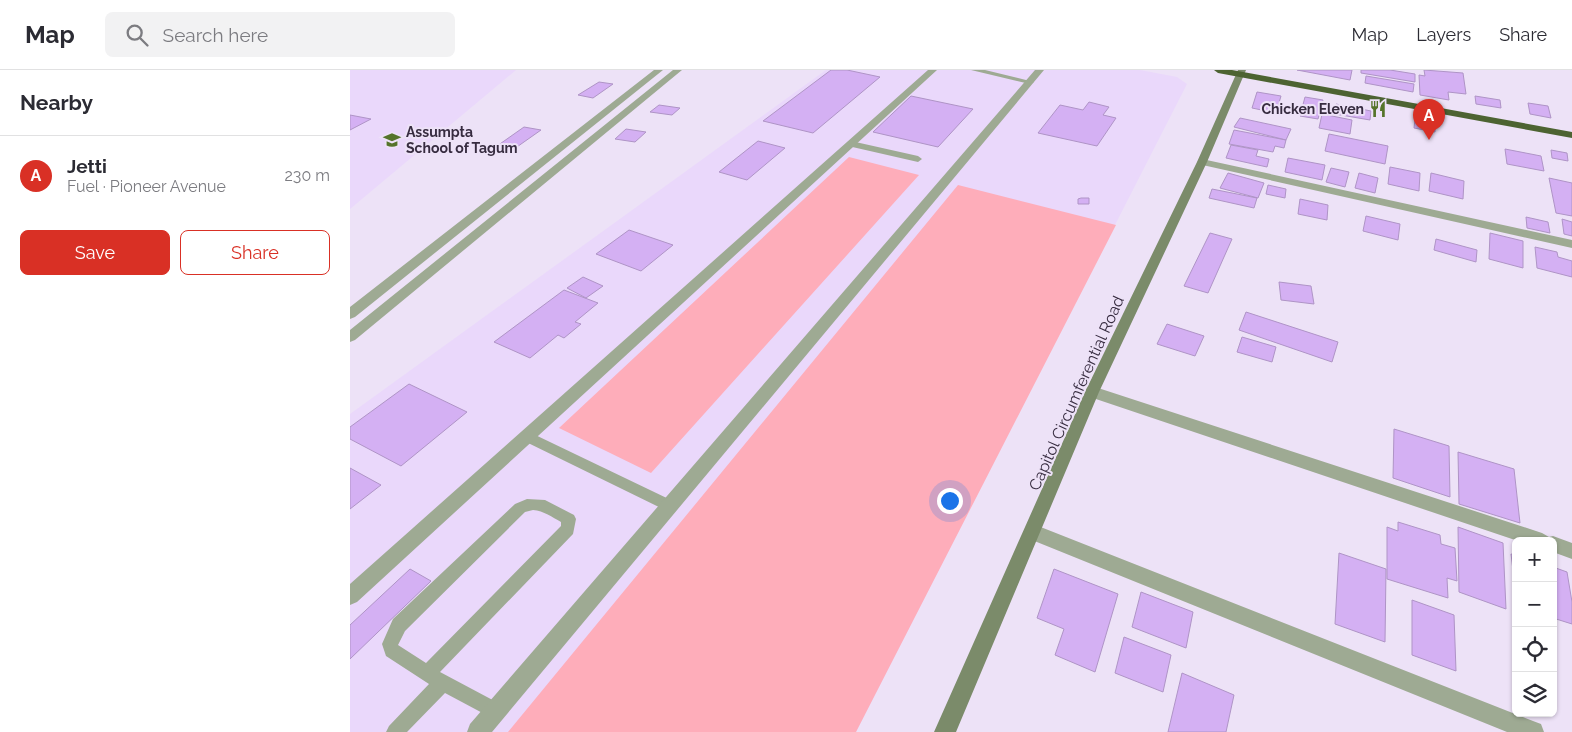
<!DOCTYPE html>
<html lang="en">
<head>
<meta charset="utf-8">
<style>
  :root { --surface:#fff; --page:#f2f2f3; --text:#2b2b33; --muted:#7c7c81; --line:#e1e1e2; --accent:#d93025 }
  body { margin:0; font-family:Raleway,sans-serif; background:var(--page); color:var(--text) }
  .controls { position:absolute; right:15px; bottom:15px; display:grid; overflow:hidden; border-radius:8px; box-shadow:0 1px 4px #0004 }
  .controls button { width:45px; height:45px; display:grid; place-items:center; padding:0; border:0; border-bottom:1px solid var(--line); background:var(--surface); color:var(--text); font:25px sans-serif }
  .you { position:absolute; left:599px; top:430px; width:18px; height:18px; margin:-12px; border:4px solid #fff; border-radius:50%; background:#1a73e8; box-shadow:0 0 0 8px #1a73e833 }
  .badge { display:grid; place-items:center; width:32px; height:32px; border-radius:50%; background:var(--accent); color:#fff; font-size:16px; font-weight:700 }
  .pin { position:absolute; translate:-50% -41px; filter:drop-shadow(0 1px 2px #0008) }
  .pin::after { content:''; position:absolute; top:26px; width:18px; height:15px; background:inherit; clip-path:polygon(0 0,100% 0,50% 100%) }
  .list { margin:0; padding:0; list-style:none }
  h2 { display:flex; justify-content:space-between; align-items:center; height:65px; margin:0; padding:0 20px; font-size:21px }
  h2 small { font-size:16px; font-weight:400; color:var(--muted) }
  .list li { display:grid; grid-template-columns:32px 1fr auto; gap:15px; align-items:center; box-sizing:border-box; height:80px; padding:0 20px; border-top:1px solid var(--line) }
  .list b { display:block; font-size:19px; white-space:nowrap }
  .list p { margin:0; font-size:16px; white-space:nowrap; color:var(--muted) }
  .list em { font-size:16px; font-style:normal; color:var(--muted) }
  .actions { display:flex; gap:10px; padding:15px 20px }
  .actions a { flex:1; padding:11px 0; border:1px solid var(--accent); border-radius:8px; text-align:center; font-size:18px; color:var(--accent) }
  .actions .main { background:var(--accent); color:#fff }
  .icon { flex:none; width:28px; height:28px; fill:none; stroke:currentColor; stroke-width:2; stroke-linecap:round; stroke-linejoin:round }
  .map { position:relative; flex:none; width:1222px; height:662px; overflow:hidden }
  header { display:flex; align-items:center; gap:30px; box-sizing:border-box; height:70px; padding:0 25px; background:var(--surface); border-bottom:1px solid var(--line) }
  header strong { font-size:24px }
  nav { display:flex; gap:28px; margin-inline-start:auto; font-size:18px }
  .search { width:350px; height:45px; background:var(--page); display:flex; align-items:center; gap:12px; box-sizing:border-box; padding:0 18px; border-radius:8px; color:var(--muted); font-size:19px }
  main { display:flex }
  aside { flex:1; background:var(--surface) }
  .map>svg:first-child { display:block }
  .built { fill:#ead8fb }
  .green { fill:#feadba }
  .building { fill:#d4b0f3; stroke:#af94c6 }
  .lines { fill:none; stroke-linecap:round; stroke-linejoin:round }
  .lane { fill:#9eaa93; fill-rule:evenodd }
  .street { fill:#9eaa93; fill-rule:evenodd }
  .secondary { fill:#7b8b6a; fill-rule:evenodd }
  .highway { fill:#4d6332; fill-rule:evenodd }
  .labels { text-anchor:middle; stroke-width:4; stroke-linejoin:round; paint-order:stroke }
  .far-poi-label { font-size:14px; font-weight:bold; fill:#372c40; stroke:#ede2f7; text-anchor:end }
  .street-label { font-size:16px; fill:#372c40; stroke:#ede2f7 }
</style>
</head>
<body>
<header>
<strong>Map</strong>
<div class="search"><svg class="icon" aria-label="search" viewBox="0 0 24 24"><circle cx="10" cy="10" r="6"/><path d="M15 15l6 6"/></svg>Search here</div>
<nav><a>Map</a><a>Layers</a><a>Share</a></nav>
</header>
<main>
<aside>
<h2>Nearby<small></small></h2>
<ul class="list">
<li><span class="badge">A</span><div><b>Jetti</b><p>Fuel · Pioneer Avenue</p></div><em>230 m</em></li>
</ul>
<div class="actions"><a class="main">Save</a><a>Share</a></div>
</aside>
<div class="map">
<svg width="1222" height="662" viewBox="0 0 1222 662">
  <rect width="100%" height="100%" fill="#ede2f7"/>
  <path class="built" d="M0 0H166L0 139Z
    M476 0H790L827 7 837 14 506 662H0V344Z"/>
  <path class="green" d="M499 87 569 105 301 403 209 358Z
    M608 115 766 155 506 662H158Z"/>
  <path class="building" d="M481 0H497L530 7 463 63 413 51Z
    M947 0H1002L1000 10Z
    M1011 0H1040L1065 4V12L1011 3Z
    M1074 0 1113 3 1116 24 1098 22 1099 30 1070 25 1069 5 1075 6Z
    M1016 6 1064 14 1063 22 1015 13Z
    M249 12 263 14 243 28 228 25Z
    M907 22 931 26 926 43 902 38Z
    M561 26 623 39 588 77 523 62Z
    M1125 26 1150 30 1151 38 1126 34Z
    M955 27 973 30 968 49 950 46Z
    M739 32 759 37 753 45 766 48 747 76 688 63 710 35 733 40Z
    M1178 33 1198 36 1201 48 1180 44Z
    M986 34 1021 41 1020 50 985 44Z
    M309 35 330 38 322 45 300 42Z
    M972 44 1002 50 1000 64 969 58Z
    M0 45 21 49 0 60Z
    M890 48 941 59 936 70 884 57Z
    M1065 49 1085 53V62L1064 58Z
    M174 57 191 60 164 79 147 76Z
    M276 59 296 62 285 72 265 69Z
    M884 60 936 70 934 78 925 76 923 82 879 74Z
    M979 64 1038 76 1035 94 975 81Z
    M408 71 435 78 397 110 369 102Z
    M881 75 908 80 906 86 919 89 917 97 876 88Z
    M1155 79 1191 86 1194 101 1157 94Z
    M1201 80 1217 83 1218 91 1202 88Z
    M938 88 975 95 972 110 935 102Z
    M1040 97 1070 103 1069 121 1038 114Z
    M981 98 999 102 995 117 976 112Z
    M878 103 914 113 908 128 870 118Z
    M1009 103 1028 108 1025 123 1005 118Z
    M1081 103 1114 111 1113 129 1079 121Z
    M1199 108 1222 113V146L1206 143Z
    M918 115 936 119 935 128 916 124Z
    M862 119 907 128 904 138 859 128Z
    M731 128H739V134H728V129Z
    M950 129 978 135 977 150 948 144Z
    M1016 146 1050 154 1048 170 1013 161Z
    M1176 147 1198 152 1200 163 1177 158Z
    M1212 149 1222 152V166L1214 164Z
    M279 160 323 175 291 201 246 184Z
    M860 163 882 169 858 223 834 216Z
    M1140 163 1173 171V198L1139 189Z
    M1086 169 1127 180 1126 192 1084 180Z
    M1185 177 1207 182 1208 187 1222 191V207L1187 198Z
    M233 207 253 216 236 228 217 218Z
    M929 212 961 216 964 234 931 230Z
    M214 220 248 233 225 252 231 254 214 268 208 265 180 288 144 272Z
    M896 242 988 272 982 292 889 260Z
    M817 254 854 266 845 286 807 274Z
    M892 267 926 277 922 292 887 282Z
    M59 314 117 342 51 396 0 369V357Z
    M1044 359 1099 376 1100 427 1043 408Z
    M1108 382 1164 399 1170 453 1109 434Z
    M0 398 31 415 0 439Z
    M1048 452 1090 465 1091 474 1105 478 1107 511 1097 508 1098 528 1037 509V457L1048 461Z
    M1108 457 1153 473 1156 539 1109 522Z
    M989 483 1036 499 1035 572 985 554Z
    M1161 484 1166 485V525Z
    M1203 497 1217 502 1222 532V554L1203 548Z
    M60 499 81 511 0 589V555Z
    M704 499 768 524 745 602 705 585 714 559 687 548Z
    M791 522 843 542 836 578 782 557Z
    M1062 530 1104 545 1106 601 1062 585Z
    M774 567 821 585 813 622 765 603Z
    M832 603 884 625 876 662H818Z"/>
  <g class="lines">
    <path class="lane" d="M621 0H635L684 12 680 14Z
      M501 71 568 86 572 89 568 92 498 76V72Z
      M177 361 325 432 327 436 325 440 320 442 315 440 172 370 170 366 172 362Z
      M177 429 195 430 224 445 226 449 223 464 90 602 152 635 155 641 152 647 146 650 140 647 95 623 57 662H36L39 656 79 614 36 586 32 574 43 549 165 434ZM183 440C194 441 202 447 211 452V456L76 593 48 575 55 561 175 442Z"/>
    <path class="street" d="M304 0H313L5 247 0 249V237Z
      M323 0H332L5 270 0 272V260Z
      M578 0H587L7 532 0 535V514Z
      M685 0H694L142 662H117L120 654Z
      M852 89 1222 170V178L848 94 847 92Z
      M742 316 1192 463 1199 467 1203 466 1222 473V489L1203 482V471H1168L737 326 735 322 737 318Z
      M683 454 1183 651 1191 654 1194 662H1157L677 468 674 462 677 456Z"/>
    <path class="secondary" d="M888 0H896L857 92 749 322 606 662H584L735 322 847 92Z"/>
    <path class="highway" d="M864 0H882L1222 62V68L868 3Z"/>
  </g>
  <defs>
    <g id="restaurant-bare" transform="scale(1.35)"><path d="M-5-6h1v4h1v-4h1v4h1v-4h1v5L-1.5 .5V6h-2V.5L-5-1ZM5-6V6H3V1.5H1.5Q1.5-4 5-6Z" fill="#55742a" stroke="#ede2f7" stroke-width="2.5" paint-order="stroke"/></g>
    <g id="school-bare" transform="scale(1.35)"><path d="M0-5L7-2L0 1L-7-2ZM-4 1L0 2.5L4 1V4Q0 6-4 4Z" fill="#55742a" stroke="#ede2f7" stroke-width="2.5" paint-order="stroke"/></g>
  </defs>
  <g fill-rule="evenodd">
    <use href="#restaurant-bare" x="1028" y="39"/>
    <use href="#school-bare" x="42" y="70"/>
  </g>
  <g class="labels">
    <g class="far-poi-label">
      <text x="1014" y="44">Chicken Eleven</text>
      <text x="56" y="67" text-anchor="start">Assumpta<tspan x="56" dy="16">School of Tagum</tspan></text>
    </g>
    <g class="street-label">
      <text transform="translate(726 323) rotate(-66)" y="6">Capitol Circumferential Road</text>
    </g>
  </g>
</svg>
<div class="controls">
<button>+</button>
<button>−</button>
<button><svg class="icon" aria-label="locate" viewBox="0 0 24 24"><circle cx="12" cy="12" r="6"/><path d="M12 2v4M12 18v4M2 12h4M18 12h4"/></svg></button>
<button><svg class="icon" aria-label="layers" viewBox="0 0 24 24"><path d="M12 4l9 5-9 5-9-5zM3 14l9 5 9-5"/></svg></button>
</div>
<div class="you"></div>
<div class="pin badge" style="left:1079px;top:70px">A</div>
</div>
</main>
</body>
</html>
